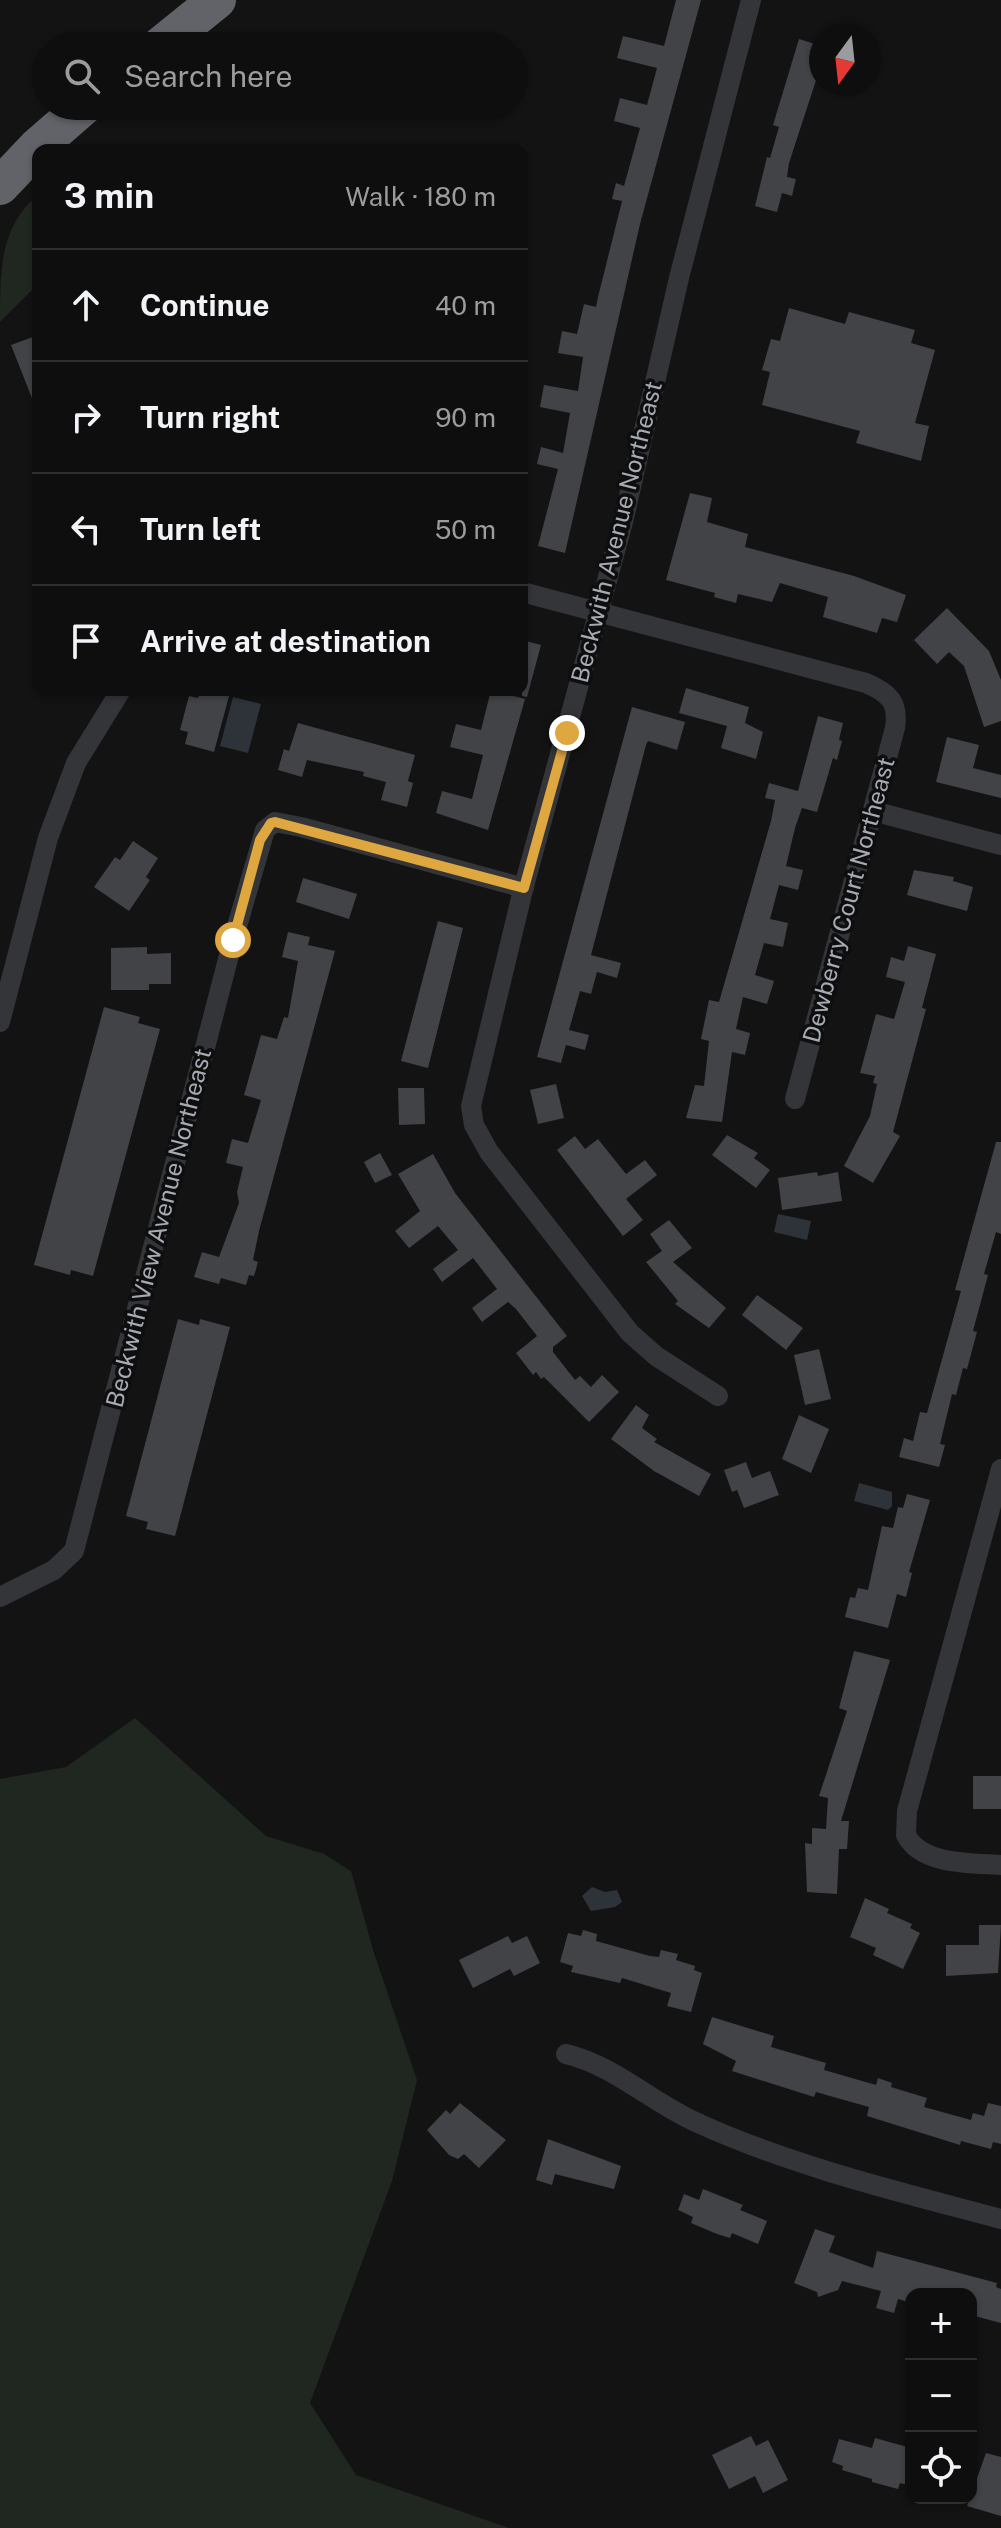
<!DOCTYPE html>
<html lang="en">
<head>
<meta charset="utf-8">
<style>
  :root { --surface:#0e0e0f; --page:#171718; --text:#f1f3f6; --muted:#9b9c9e; --line:#2e2e2f }
  body { margin:0; font-family:"Public Sans",sans-serif; background:var(--page); color:var(--text) }
  .controls { position:absolute; right:24px; bottom:24px; display:grid; overflow:hidden; border-radius:16px; box-shadow:0 2px 6px #0004 }
  .controls button { width:72px; height:72px; display:grid; place-items:center; padding:0; border:0; border-bottom:2px solid var(--line); background:var(--surface); color:var(--text); font:40px sans-serif }
  .compass { position:absolute; left:809px; top:24px; width:72px; height:72px; border-radius:50%; background:var(--surface); box-shadow:0 2px 6px #0004; rotate:195deg }
  .stop { position:absolute; width:24px; height:24px; margin:-18px; border:6px solid #dfa740; border-radius:50%; background:#fff }
  .stop.end { background:#dfa740; border-color:#fff; box-shadow:0 2px 8px #0008 }
  .list { margin:0; padding:0; list-style:none }
  h2 { display:flex; justify-content:space-between; align-items:center; height:104px; margin:0; padding:0 32px; font-size:34px }
  h2 small { font-size:26px; font-weight:400; color:var(--muted) }
  .list li { display:grid; grid-template-columns:52px 1fr auto; gap:24px; align-items:center; box-sizing:border-box; height:112px; padding:0 32px; border-top:2px solid var(--line) }
  .list b { display:block; font-size:30px; white-space:nowrap }
  .list em { font-size:26px; font-style:normal; color:var(--muted) }
  .icon { flex:none; width:44px; height:44px; fill:none; stroke:currentColor; stroke-width:2; stroke-linecap:round; stroke-linejoin:round }
  .map { position:relative; flex:none; width:1001px; height:2528px; overflow:hidden }
  .search { position:absolute; background:var(--surface); box-shadow:0 2px 6px #0004; left:32px; top:32px; width:496px; height:88px; display:flex; align-items:center; gap:20px; box-sizing:border-box; padding:0 28px; border-radius:44px; color:var(--muted); font-size:30px }
  .panel { position:absolute; background:var(--surface); box-shadow:0 2px 6px #0004; left:32px; top:144px; width:496px; height:552px; border-radius:16px }
  .map>svg:first-child { display:block }
  .green { fill:#202720 }
  .water { fill:#2d3339 }
  .building { fill:#424347 }
  .lines { fill:none; stroke-linecap:round; stroke-linejoin:round }
  .street { stroke:#343539; stroke-width:20 }
  .highway { stroke:#616369; stroke-width:38 }
  .route { stroke:#dfa740; stroke-width:10 }
  .labels { text-anchor:middle; stroke-width:7; stroke-linejoin:round; paint-order:stroke }
  .street-label { font-size:24px; fill:#a6aab3; stroke:#0e0e0f }
</style>
</head>
<body>
<div class="map">
<svg width="1001" height="2528" viewBox="0 0 1001 2528">
  <rect width="100%" height="100%" fill="#131314"/>
  <path class="green" d="M38 195V284L0 322C0 271 0 226 38 195Z
    M135 1718 266 1836 324 1854 351 1871 374 1953 417 2080 392 2181 310 2403 356 2475 509 2528H0V1779L66 1767Z"/>
  <path class="water" d="M233 697 261 704 248 753 220 746Z
    M778 1214 811 1221 807 1240 774 1232Z
    M859 1483 892 1492V1506L888 1510 854 1501Z
    M592 1887 605 1892 617 1890 622 1902 615 1907 591 1911 582 1896Z"/>
  <path class="building" d="M676 0H701L640 224 565 553 538 546 558 469 537 464 541 447 563 453 570 413 540 407 544 385 578 391 583 357 558 353 562 331 577 334 584 304 596 307 598 297 622 201 612 199 616 183 624 186 640 128 614 121 620 98 647 105 657 68 617 58 623 36 664 46Z
    M799 39 821 46V65L789 163 787 177 796 179 792 196 782 193 777 212 755 206 767 157 770 158 779 127 773 125Z
    M789 308 845 324 849 312 915 330 911 343 935 350 915 423 929 426 921 461 856 443 860 431 762 405 770 372 762 370 771 339 780 341Z
    M38 335V411H37L11 345Z
    M690 493 712 498 707 522 748 534 745 547 854 576 906 595 897 622 882 618 877 633 823 617 828 597 780 583 772 602 738 594 736 603 714 597 715 593 666 580Z
    M947 608 989 651 1001 680V721L984 727 964 666 949 652 937 664 914 640Z
    M522 640 541 645 527 697 522 696Z
    M686 688 749 707 745 723 763 732 756 759 721 748 727 726 679 713Z
    M201 690 229 696 214 752 185 744 188 732 180 730 189 696 198 698Z
    M491 690 525 699 488 830 436 813 442 791 472 799 483 755 450 747 456 724 481 730Z
    M632 707 685 722 677 750 648 741 646 745 591 955 621 963 617 978 597 972 591 994 580 991 569 1030 589 1035 585 1050 566 1045 561 1063 537 1057Z
    M818 716 843 723 839 740 842 741 837 760 833 758 817 812 802 808 795 828 786 866 803 870 798 890 779 885 770 919 788 923 783 947 764 943 755 975 774 981 767 1004 743 997 736 1029 750 1033 745 1055 732 1052 722 1122 686 1118 695 1085 704 1086 709 1041 701 1039 709 1000 719 1002 771 821 775 800 765 798 769 783 798 791Z
    M298 723 415 755 408 781 413 783 407 807 381 800 386 782 363 776 364 772 307 760 302 777 278 770 284 749 289 751Z
    M947 737 979 745 973 768 1001 775V798L936 782Z
    M133 841 158 858 146 877 150 880 129 911 94 887 115 857 120 860Z
    M914 870 954 877 953 881 973 887 967 911 907 895Z
    M303 878 357 894 349 919 296 902Z
    M438 921 463 928 428 1068 401 1061Z
    M288 932 310 937 308 945 335 951 259 1231 253 1260 258 1262 254 1276 249 1275 246 1285 221 1278 219 1284 194 1277 202 1252 219 1257 239 1203 237 1192 243 1167 226 1163 232 1139 248 1143 261 1100 244 1095 261 1035 277 1039 284 1017 288 1018 298 961 282 957Z
    M908 946 936 954 922 1008 926 1009 893 1132 900 1136 873 1183 844 1166 870 1116 877 1084 873 1083 875 1076 860 1073 876 1014 894 1019 905 982 886 977 891 957 904 961Z
    M147 947V954L171 953V984H149V990H111V948Z
    M104 1007 140 1017 138 1023 160 1029 93 1276 71 1270 70 1275 34 1265Z
    M556 1084 564 1118 538 1124 530 1090Z
    M398 1088H424L425 1124 399 1125Z
    M727 1135 758 1153 754 1158 770 1170 756 1188 712 1155Z
    M575 1136 585 1149 598 1139 626 1174 645 1160 657 1175 626 1199 643 1220 623 1236 557 1150Z
    M996 1142H1001V1234L996 1232 984 1274 988 1275 973 1331 977 1332 967 1369 963 1368 956 1395 952 1394 940 1444 945 1445 939 1467 899 1457 904 1438 913 1441 920 1412 927 1413 961 1291 955 1290Z
    M380 1153 392 1175 375 1183 364 1162Z
    M433 1154 455 1193 567 1336 553 1347V1352L575 1380 580 1376 591 1387 602 1375 619 1392 589 1422 544 1377 541 1379 536 1372 533 1375 516 1353 537 1336 516 1309 508 1302 482 1322 472 1308 497 1289 473 1258 442 1282 433 1269 458 1250 438 1226 409 1248 395 1231 420 1211 398 1174Z
    M817 1172 818 1176 838 1172 842 1201 782 1210 778 1178Z
    M669 1220 692 1248 673 1262 726 1308 709 1328 675 1304 678 1301 646 1262 662 1251 650 1234Z
    M757 1295 803 1328 786 1350 742 1315Z
    M178 1319 199 1325 200 1319 230 1327 175 1536 146 1529 148 1522 126 1516Z
    M819 1349 831 1399 805 1405 794 1355Z
    M636 1405 649 1415 642 1428 657 1439 654 1442 711 1474 699 1496 654 1471 611 1439Z
    M799 1415 829 1429 811 1473 782 1459Z
    M746 1462 752 1478 770 1471 779 1495 744 1508 737 1490 732 1492 724 1470Z
    M907 1494 930 1500 909 1572 912 1573 906 1597 897 1594 888 1628 845 1617 850 1597 855 1598 858 1588 868 1590 882 1526 893 1528 898 1507 903 1508Z
    M854 1651 890 1660 841 1821H849L847 1849H839L837 1894 807 1892 805 1843 812 1844V1828L826 1829 828 1798 819 1796 847 1711 839 1708Z
    M973 1776H1001V1809H973Z
    M865 1898 889 1909 887 1913 912 1924 910 1928 920 1933 903 1969 873 1955 876 1948 850 1937Z
    M979 1925H1001L998 1973 946 1976V1945H979Z
    M583 1930 597 1934 596 1941 650 1956 659 1957 661 1950 678 1954 676 1960 695 1966 694 1970 702 1973 691 2012 667 2006 671 1993 622 1978 620 1983 571 1972 573 1966 560 1962 568 1933 581 1936Z
    M508 1936 512 1943 527 1936 540 1963 514 1976 510 1969 473 1988 459 1960Z
    M712 2017 774 2036 771 2047 826 2063 824 2070 876 2085 878 2078 892 2083 891 2087 927 2098 924 2107 971 2120 973 2113 984 2116 988 2103 1001 2106V2144L993 2142 991 2149 961 2141 960 2145 867 2116 869 2107 816 2092 814 2097 732 2071 736 2061 703 2044Z
    M460 2103 506 2140 479 2168 464 2154 458 2159 449 2155 427 2130 446 2110 450 2114Z
    M548 2139 621 2166 614 2189 555 2174 552 2185 536 2180Z
    M703 2189 743 2205 740 2210 767 2221 758 2244 732 2233 730 2238 717 2234 691 2223 693 2217 678 2210 684 2194 699 2200Z
    M815 2229 835 2236 829 2252 873 2268 877 2251 997 2283 996 2287 1001 2289V2323L971 2315V2294H911V2303L898 2299 894 2313 876 2308 881 2291 842 2281 838 2290 818 2297 817 2292 794 2283Z
    M751 2436 756 2446 768 2440 788 2480 763 2493 755 2476 729 2489 712 2455Z
    M875 2438 911 2448V2486L900 2483 898 2489 872 2482V2479L842 2470 843 2466 832 2462 839 2439 872 2448Z
    M986 2453 1001 2457V2516L967 2506Z"/>
  <g class="lines">
    <path class="street" d="M522 592 866 683C889 693 899 702 895 728L795 1099
      M873 811 1001 845
      M0 1022 48 838 76 763 121 690
      M718 1396 656 1356 630 1333 489 1152 474 1125 471 1106 523 890 623 522 679 278 751 0
      M1001 1469 907 1811 906 1835C921 1865 971 1863 1001 1865
      M0 1597 54 1570 74 1551 233 940 265 830 275 822 301 827 524 888
      M566 2054C616 2066 653 2104 700 2124 795 2167 900 2192 1001 2219"/>
    <path class="highway" d="M160 46 217 0
      M0 186 37 147 84 106"/>
  </g>
  <g class="lines">
    <path class="route" d="M233 940 260 840 271 823 275 822 524 888 567 733"/>
  </g>
  <g class="labels">
    <g class="street-label">
      <text transform="translate(617 532) rotate(-76)" y="8">Beckwith Avenue Northeast</text>
      <text transform="translate(849 900) rotate(-75)" y="8">Dewberry Court Northeast</text>
      <text transform="translate(159 1228) rotate(-76)" y="8">Beckwith View Avenue Northeast</text>
    </g>
  </g>
</svg>
<div class="controls">
<button>+</button>
<button>−</button>
<button><svg class="icon" aria-label="locate" viewBox="0 0 24 24"><circle cx="12" cy="12" r="6"/><path d="M12 2v4M12 18v4M2 12h4M18 12h4"/></svg></button>
</div>
<svg class="compass" viewBox="-18 -18 36 36"><path d="M0-13l5 13h-10z" fill="#e53935"/><path d="M0 13l5-13h-10z" fill="#9b9c9e"/></svg>
<div class="stop" style="left:233px;top:940px"></div>
<div class="stop end" style="left:567px;top:733px"></div>
<div class="search"><svg class="icon" aria-label="search" viewBox="0 0 24 24"><circle cx="10" cy="10" r="6"/><path d="M15 15l6 6"/></svg>Search here</div>
<section class="panel">
<h2>3 min<small>Walk · 180 m</small></h2>
<ul class="list">
<li><svg class="icon" aria-label="ahead" viewBox="0 0 24 24"><path d="M12 20V5M6 11l6-6 6 6"/></svg><div><b>Continue</b></div><em>40 m</em></li>
<li><svg class="icon" aria-label="right" viewBox="0 0 24 24"><path d="M7 20v-9h11M14 6l5 5-5 5"/></svg><div><b>Turn right</b></div><em>90 m</em></li>
<li><svg class="icon" aria-label="left" viewBox="0 0 24 24"><path d="M17 20v-9H6M10 6l-5 5 5 5"/></svg><div><b>Turn left</b></div><em>50 m</em></li>
<li><svg class="icon" aria-label="arrive" viewBox="0 0 24 24"><path d="M6 21V4h12l-3 4 3 4H6"/></svg><div><b>Arrive at destination</b></div></li>
</ul>
</section>
</div>
</body>
</html>
